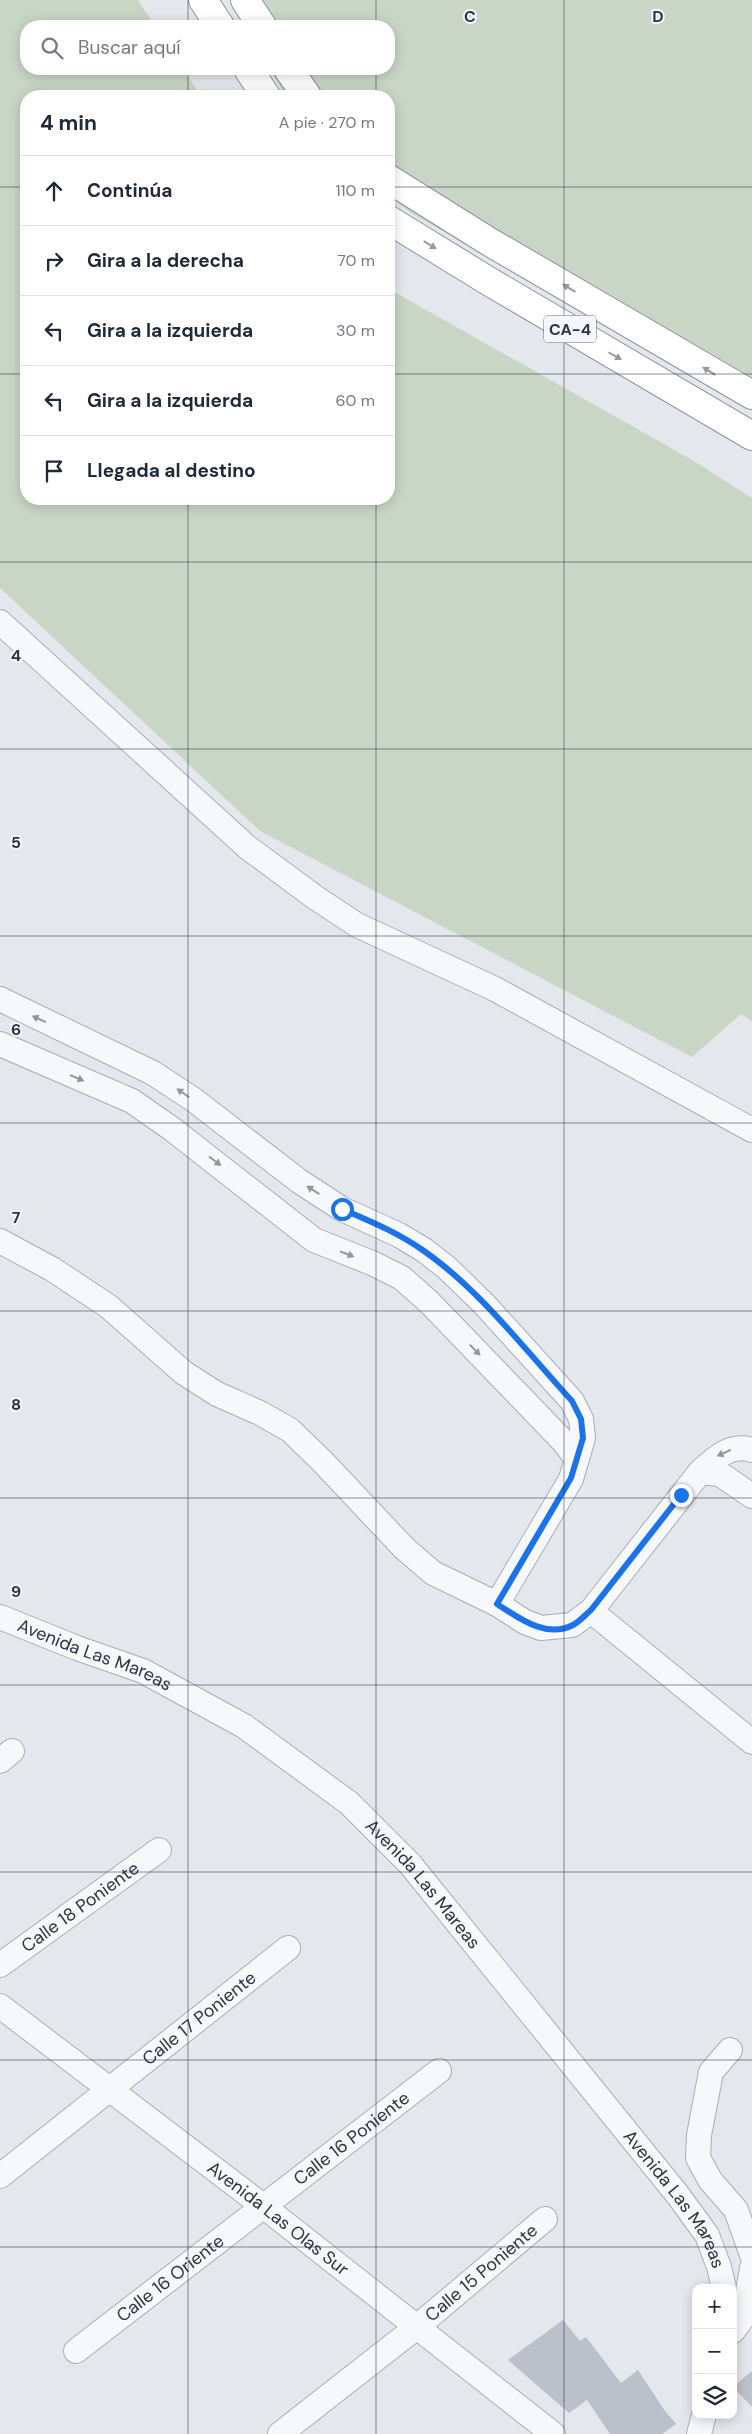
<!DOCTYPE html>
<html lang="es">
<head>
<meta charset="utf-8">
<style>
  :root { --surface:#fff; --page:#f6f6f7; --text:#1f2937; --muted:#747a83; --line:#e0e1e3 }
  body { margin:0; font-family:"DM Sans",sans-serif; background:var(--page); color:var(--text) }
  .controls { position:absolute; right:15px; bottom:15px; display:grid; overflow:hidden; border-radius:10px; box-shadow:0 2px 12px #0003 }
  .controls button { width:45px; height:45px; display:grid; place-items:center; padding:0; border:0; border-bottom:1px solid var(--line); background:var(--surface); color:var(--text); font:25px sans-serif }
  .stop { position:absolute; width:15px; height:15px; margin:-11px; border:4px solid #1a73e8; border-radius:50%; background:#fff }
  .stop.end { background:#1a73e8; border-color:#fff; box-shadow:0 1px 5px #0008 }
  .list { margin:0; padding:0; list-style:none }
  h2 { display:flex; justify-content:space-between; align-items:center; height:65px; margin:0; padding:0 20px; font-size:21px }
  h2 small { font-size:16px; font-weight:400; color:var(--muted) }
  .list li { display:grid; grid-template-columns:32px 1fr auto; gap:15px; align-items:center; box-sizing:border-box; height:70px; padding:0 20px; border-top:1px solid var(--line) }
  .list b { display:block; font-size:19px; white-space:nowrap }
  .list em { font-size:16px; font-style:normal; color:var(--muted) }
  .icon { flex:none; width:28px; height:28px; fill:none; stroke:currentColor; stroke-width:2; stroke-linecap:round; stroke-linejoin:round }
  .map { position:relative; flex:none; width:752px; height:2434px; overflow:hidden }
  .search { position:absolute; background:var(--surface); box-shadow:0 2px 12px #0003; left:20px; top:20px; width:375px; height:55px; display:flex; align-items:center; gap:12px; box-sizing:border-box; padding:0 18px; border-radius:20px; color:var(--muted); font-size:19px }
  .panel { position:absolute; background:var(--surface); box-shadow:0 2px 12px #0003; left:20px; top:90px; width:375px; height:415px; border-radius:20px }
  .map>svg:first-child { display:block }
  .green { fill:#c9d6c5 }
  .building { fill:#bbc0ca }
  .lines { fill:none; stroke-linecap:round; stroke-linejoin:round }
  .minor-casing { stroke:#a9aeb7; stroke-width:26 }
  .highway-casing { stroke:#8b94a3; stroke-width:30 }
  .minor { stroke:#f7f8fa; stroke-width:24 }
  .highway { stroke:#fff; stroke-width:28 }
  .oneway { fill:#959aa2 }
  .oneway2 { fill:#9196a0 }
  .route { stroke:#1a73e8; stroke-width:6 }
  .grid { fill:none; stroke:#2b3445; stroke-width:1; stroke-opacity:0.55 }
  .labels { text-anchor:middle; stroke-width:4; stroke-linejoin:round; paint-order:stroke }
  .shield { fill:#f4f6f9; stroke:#676e7b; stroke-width:1 }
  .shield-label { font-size:16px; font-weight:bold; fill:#2b3445 }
  .street-label { font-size:18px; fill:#2b3445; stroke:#f4f6f9 }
  .grid-label { font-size:16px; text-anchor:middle; font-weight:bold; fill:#2b3445; stroke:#f4f6f9; stroke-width:4; stroke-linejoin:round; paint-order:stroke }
</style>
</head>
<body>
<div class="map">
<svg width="752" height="2434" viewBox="0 0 752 2434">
  <rect width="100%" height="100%" fill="#e4e7ec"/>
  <path class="green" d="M0 0H138L155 26H26V69H183L201 96H26V499H389V289L694 461 752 498V1021L741 1014 692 1057 260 831 0 588Z
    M237 0H752V403L510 270 411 213 389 195V96H285L270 69H389V26H249Z"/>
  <path class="building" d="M563 2320 580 2341 586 2337 621 2383 638 2370 665 2411 676 2424 662 2434H610L587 2400 569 2413 508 2360Z
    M752 2371V2407L733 2387Z"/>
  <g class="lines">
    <g class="minor-casing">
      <g id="minor">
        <path d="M0 622 247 847 316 898 357 925 495 989 752 1130"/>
        <path d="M0 999 153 1073 194 1100 299 1181 342 1209 399 1235 424 1250 447 1268 484 1304 572 1401 581 1419 583 1438 571 1479 497 1604"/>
        <path d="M0 1044 132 1101 172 1129 314 1240 372 1263 402 1278 429 1302 563 1441 577 1459"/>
        <path d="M0 1241 52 1269 108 1306 184 1373 217 1394 260 1413 290 1430 322 1461 404 1548 433 1573 497 1604 525 1622 541 1628 572 1625 591 1611 700 1472C715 1458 731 1443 752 1450"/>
        <path d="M700 1472 720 1474 752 1496"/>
        <path d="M591 1611 752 1742"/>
        <path id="s1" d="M0 1617 77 1648 143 1671 244 1726 349 1803 410 1864 677 2194 707 2235 719 2267 724 2288"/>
        <path d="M0 1761 12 1751"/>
        <path id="s2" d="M0 1965 159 1850"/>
        <path id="s3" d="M0 2006 263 2206 553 2434"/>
        <path d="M730 2050 711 2072 699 2135 698 2158 710 2180 736 2210 752 2255"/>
        <path id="s4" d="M0 2176 288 1948"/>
        <path d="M733 2331 744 2316 752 2268"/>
        <path id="s5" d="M76 2351 439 2071"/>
        <path id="s6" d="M280 2434 418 2326 545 2219"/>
        <path d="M699 2434 704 2415"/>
      </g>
    </g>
    <g class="highway-casing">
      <path id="highway" d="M203 0 220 26
        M245 0 262 26
        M248 69 266 96
        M288 69 307 96
        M389 179 488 241 752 395
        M389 220 490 282 752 436"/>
    </g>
    <use href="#minor" class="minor"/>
    <use href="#highway" class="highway"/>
  </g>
  <defs><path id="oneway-solid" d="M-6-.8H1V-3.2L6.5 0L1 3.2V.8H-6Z" transform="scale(1.25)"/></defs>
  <g class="oneway">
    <use href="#oneway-solid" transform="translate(430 245) rotate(32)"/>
    <use href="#oneway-solid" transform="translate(569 288) rotate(-149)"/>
    <use href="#oneway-solid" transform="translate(615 356) rotate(30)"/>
    <use href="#oneway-solid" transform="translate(709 371) rotate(-149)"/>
  </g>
  <g class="oneway2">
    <use href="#oneway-solid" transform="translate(39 1019) rotate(-156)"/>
    <use href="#oneway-solid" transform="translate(77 1078) rotate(23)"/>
    <use href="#oneway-solid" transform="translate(183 1093) rotate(-145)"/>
    <use href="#oneway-solid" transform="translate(215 1161) rotate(37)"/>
    <use href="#oneway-solid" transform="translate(313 1190) rotate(-147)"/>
    <use href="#oneway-solid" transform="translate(347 1254) rotate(21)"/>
    <use href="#oneway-solid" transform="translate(475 1350) rotate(46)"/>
    <use href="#oneway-solid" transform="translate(724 1453) rotate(156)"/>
  </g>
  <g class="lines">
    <path class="route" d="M342 1209C370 1221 399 1233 424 1251 480 1290 526 1351 572 1401L581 1419 583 1438 571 1478 497 1604C519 1618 546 1639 573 1625 579 1622 585 1615 591 1610L681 1495"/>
  </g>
  <path class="grid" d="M188 0V26M376 0V26M564 0V2434M188 69V96M376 69V96M0 187H26M389 187H752M0 374H26M389 374H752M188 499V2434M376 499V2434M0 562H752M0 749H752M0 936H752M0 1123H752M0 1311H752M0 1498H752M0 1685H752M0 1872H752M0 2060H752M0 2247H752"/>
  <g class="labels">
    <rect class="shield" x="544" y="315.5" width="52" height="27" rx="4"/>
    <g class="shield-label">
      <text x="570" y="335">CA-4</text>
    </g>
    <g class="street-label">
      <text dy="6" stroke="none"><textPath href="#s1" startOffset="102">Avenida Las Mareas</textPath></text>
      <text dy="6" stroke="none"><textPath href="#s1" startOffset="508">Avenida Las Mareas</textPath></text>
      <text dy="6" stroke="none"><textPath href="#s2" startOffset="99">Calle 18 Poniente</textPath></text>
      <text dy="6" stroke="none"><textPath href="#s4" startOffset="254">Calle 17 Poniente</textPath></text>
      <text dy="6" stroke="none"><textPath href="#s5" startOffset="348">Calle 16 Poniente</textPath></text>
      <text dy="6" stroke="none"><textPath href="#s1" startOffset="912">Avenida Las Mareas</textPath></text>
      <text dy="6" stroke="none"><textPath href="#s3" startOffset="350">Avenida Las Olas Sur</textPath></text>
      <text dy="6" stroke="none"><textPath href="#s6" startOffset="258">Calle 15 Poniente</textPath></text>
      <text dy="6" stroke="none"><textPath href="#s5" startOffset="119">Calle 16 Oriente</textPath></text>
    </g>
  </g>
  <g class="grid-label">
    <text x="470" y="22">C</text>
    <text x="658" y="22">D</text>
    <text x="16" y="661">4</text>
    <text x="16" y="848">5</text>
    <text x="16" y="1035">6</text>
    <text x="16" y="1223">7</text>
    <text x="16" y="1410">8</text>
    <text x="16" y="1597">9</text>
  </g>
</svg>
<div class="controls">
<button>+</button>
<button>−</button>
<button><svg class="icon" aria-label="layers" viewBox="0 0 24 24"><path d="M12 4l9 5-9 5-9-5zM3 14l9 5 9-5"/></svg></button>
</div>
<div class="stop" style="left:342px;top:1209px"></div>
<div class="stop end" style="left:681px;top:1495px"></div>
<div class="search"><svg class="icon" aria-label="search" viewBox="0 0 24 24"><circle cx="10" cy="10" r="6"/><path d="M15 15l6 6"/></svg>Buscar aquí</div>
<section class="panel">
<h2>4 min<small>A pie · 270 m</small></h2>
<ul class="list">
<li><svg class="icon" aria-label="ahead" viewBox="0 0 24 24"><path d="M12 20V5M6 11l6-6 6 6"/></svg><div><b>Continúa</b></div><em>110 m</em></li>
<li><svg class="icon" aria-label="right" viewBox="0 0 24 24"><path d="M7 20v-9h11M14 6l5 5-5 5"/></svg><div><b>Gira a la derecha</b></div><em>70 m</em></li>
<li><svg class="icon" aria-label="left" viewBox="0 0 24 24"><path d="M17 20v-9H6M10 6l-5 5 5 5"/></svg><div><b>Gira a la izquierda</b></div><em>30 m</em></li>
<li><svg class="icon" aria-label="left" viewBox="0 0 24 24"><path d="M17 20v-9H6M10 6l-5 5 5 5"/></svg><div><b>Gira a la izquierda</b></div><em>60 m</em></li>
<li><svg class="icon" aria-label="arrive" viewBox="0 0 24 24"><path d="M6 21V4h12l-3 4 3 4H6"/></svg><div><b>Llegada al destino</b></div></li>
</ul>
</section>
</div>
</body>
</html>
